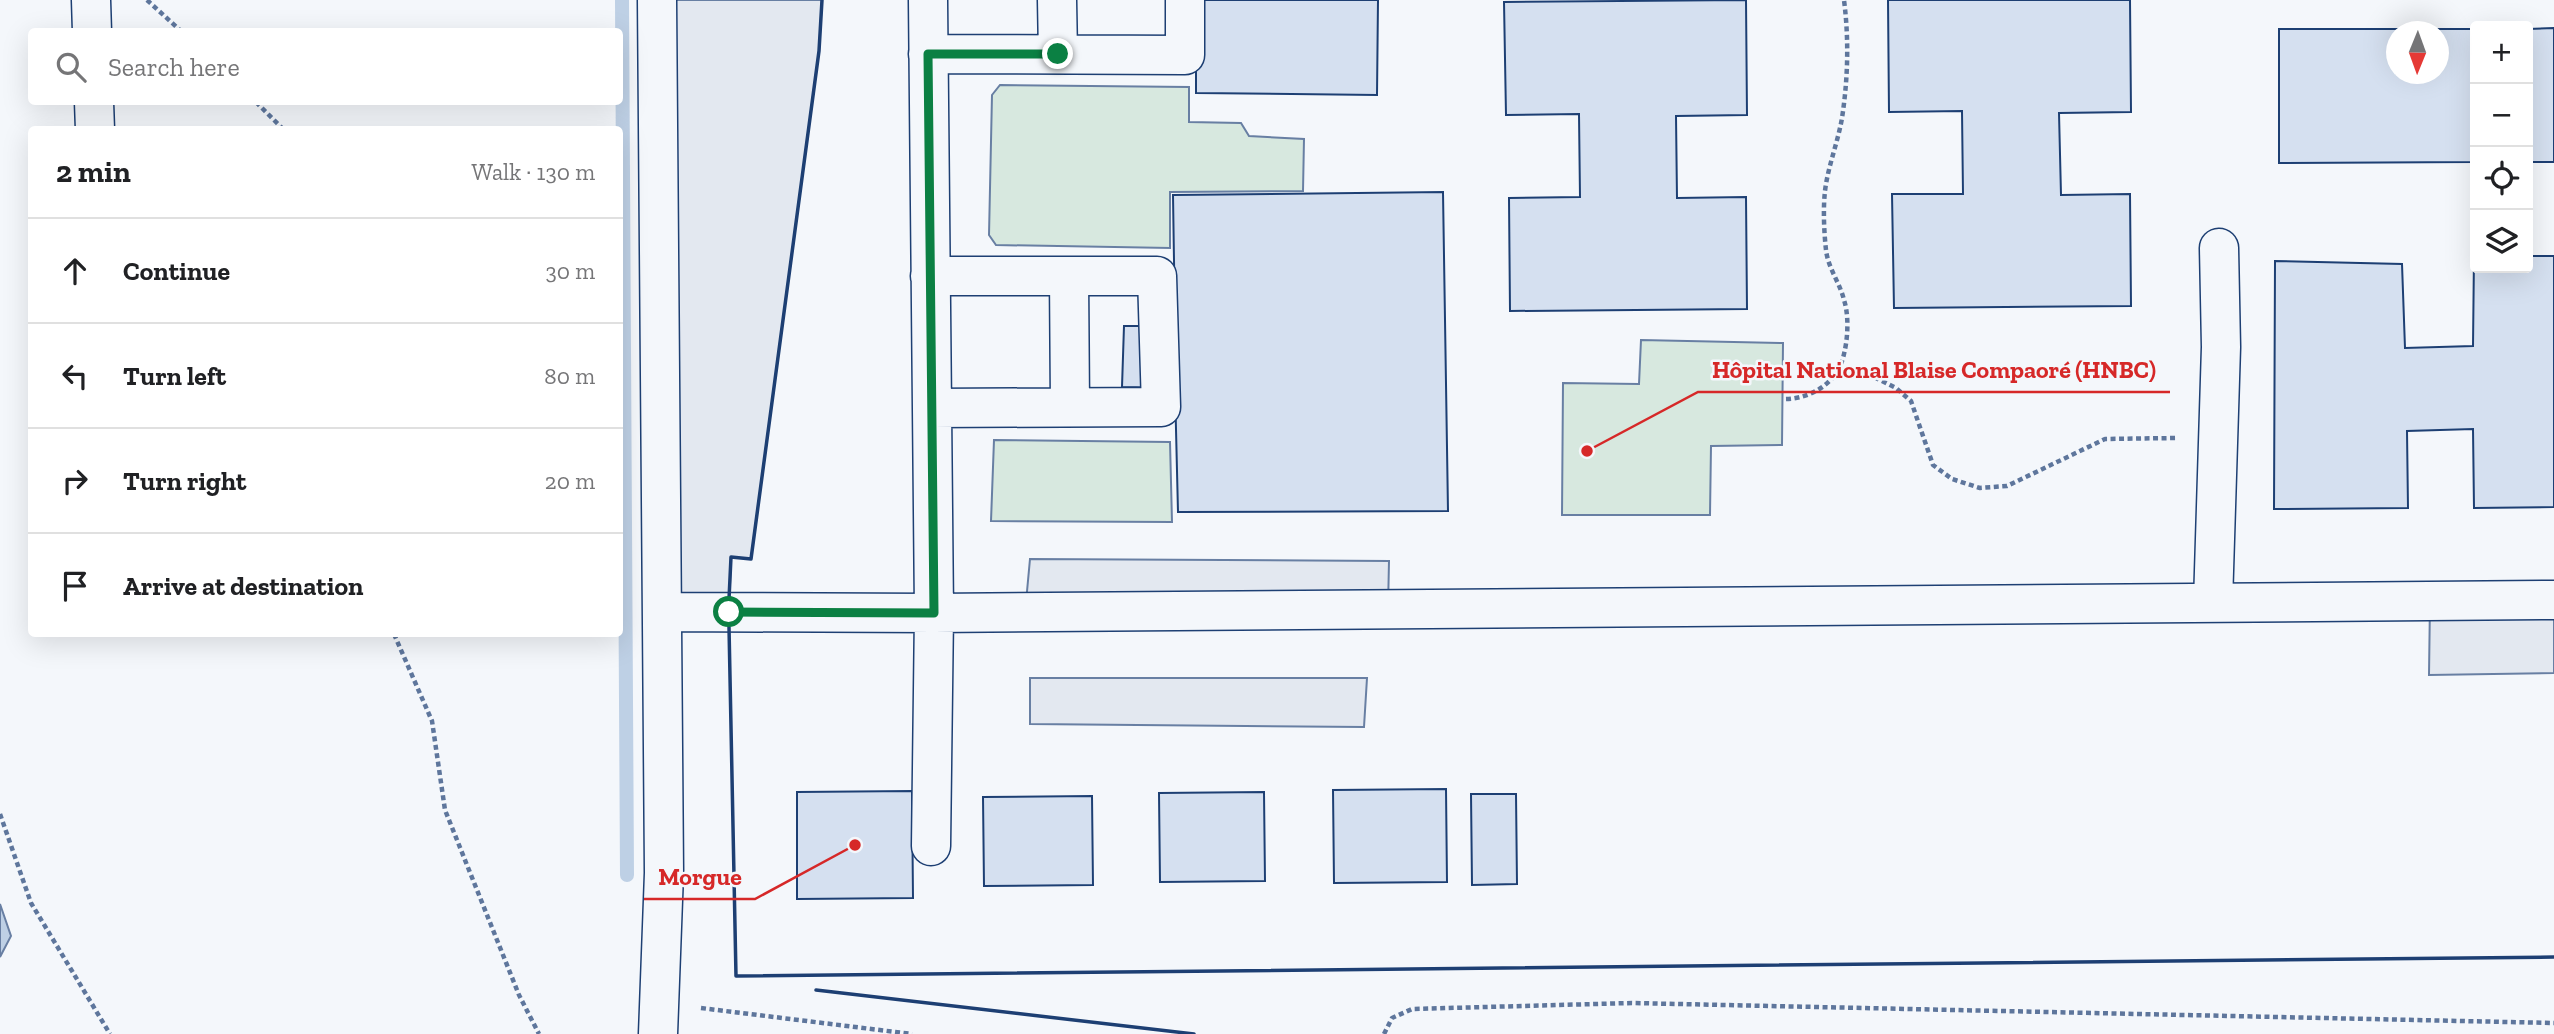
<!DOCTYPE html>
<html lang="en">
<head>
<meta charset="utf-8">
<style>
  :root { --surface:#fff; --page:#f2f2f2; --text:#202124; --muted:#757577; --line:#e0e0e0 }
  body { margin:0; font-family:"Zilla Slab",serif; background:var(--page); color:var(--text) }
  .controls { position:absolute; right:21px; top:21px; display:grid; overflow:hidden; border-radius:7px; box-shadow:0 7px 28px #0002 }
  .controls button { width:63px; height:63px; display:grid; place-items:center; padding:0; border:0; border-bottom:2px solid var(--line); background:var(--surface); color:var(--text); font:35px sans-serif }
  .compass { position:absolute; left:2386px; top:21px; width:63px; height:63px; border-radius:50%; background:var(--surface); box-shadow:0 7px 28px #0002; rotate:181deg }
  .stop { position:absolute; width:21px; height:21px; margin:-16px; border:5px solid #0b8043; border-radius:50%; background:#fff }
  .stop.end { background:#0b8043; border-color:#fff; box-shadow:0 2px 7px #0008 }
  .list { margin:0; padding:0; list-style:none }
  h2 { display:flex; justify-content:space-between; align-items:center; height:91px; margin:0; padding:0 28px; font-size:30px }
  h2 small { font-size:23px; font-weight:400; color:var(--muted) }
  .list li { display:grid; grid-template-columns:46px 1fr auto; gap:21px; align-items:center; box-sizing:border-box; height:105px; padding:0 28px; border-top:2px solid var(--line) }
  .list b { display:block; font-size:26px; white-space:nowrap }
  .list em { font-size:23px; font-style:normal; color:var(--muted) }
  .icon { flex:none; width:38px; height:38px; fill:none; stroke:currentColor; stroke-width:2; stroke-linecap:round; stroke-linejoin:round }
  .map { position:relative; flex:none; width:2554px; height:1034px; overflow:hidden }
  .search { position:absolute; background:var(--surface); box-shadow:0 7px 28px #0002; left:28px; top:28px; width:595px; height:77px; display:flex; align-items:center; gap:18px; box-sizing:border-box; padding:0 24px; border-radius:7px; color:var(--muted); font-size:26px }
  .panel { position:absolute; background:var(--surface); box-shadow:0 7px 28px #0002; left:28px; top:126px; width:595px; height:511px; border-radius:7px }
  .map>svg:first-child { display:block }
  .green { fill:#d7e8df; stroke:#687fa3; stroke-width:2 }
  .parking { fill:#e3e8f0; stroke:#687fa3; stroke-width:2 }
  .water { fill:#bed0e5; stroke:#687fa3; stroke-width:2 }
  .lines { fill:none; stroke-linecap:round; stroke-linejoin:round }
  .stream { stroke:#bed0e5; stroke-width:14 }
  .building { fill:#d5e0f0; stroke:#1d3f73; stroke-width:2; fill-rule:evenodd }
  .minor-casing { stroke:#1d3f73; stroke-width:41 }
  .path { stroke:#5e769c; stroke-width:4.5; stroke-dasharray:5 3.5; stroke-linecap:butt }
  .minor { stroke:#f4f7fb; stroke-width:38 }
  .wall { stroke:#1d3f73; stroke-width:3.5 }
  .route { stroke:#0b8043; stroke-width:9 }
  .leader { fill:none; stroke:#d62828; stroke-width:2.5 }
  .callout-dot { fill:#d62828; stroke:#f4f7fb; stroke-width:2.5 }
  .callout-label { font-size:24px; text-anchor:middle; font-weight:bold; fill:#d62828; stroke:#f4f7fb; stroke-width:5; stroke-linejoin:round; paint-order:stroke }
</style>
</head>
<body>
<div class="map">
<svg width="2554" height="1034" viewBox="0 0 2554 1034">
  <rect width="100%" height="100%" fill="#f4f7fb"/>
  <path class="green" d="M1000 85 1189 87V122L1241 123 1249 136 1304 139 1303 191 1170 192V248L996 245 989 235 992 95Z
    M1641 340 1783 343 1782 445 1711 446 1710 515H1562L1563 383 1639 384Z
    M994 440 1170 442 1172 522 991 521Z"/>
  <path class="parking" d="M669 0H822L819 51 751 559 731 557 729 612H662Z
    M1030 559 1389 561 1388 609 1025 613Z
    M2554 600V673L2429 675 2430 601Z
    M1030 678H1367L1364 727 1030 724Z"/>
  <path class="water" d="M0 904 11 936 0 957Z"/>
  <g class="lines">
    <path class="stream" d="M622 0 627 875"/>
  </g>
  <path class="building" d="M1196 0H1378L1377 95 1196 93Z
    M1746 0 1747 115 1676 116 1677 198 1746 197 1747 309 1510 311 1509 198 1580 197 1579 114 1506 115 1504 2Z
    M1888 0H2130L2131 112 2059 113 2061 195 2130 194 2131 306 1894 308 1892 194H1963L1962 111 1889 112Z
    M2554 28V162H2528V29Z
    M2279 29H2475V162L2279 163ZM2396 32H2438V74H2396Z
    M1443 192 1448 511 1178 512 1175 388 1122 387 1124 326H1175L1173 195Z
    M2474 255 2475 268H2528V256H2554V507L2474 508 2473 429 2407 431 2408 508 2274 509 2275 261 2402 264 2405 348 2473 346Z
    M1446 789 1447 882 1334 883 1333 790Z
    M912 791 913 898 797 899V792Z
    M1264 792 1265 881 1160 882 1159 793Z
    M1471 794H1516L1517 884 1472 885Z
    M1092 796 1093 885 984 886 983 797Z"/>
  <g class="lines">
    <g class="minor-casing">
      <path id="minor" d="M91 0 92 32
        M657 0 664 873 658 1034
        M928 0 934 613 931 846
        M1057 0 1058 54
        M928 54 1185 55V0
        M94 102 95 130
        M930 276H1157L1161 407 932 408
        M1069 276 1070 407
        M2213 603 2221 347 2219 248
        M662 612 934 613 2554 600"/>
    </g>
    <path class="path" d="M147 0 182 32
      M256 102 284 130
      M1833 376 1855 372 1872 376 1896 388 1911 401 1933 465 1952 479 1980 488 2007 486 2105 439 2176 438
      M1786 399C1813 398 1838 382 1844 354 1848 338 1849 315 1844 300 1840 283 1828 268 1826 250 1824 232 1823 209 1825 191 1828 166 1838 142 1842 118 1848 79 1849 39 1844 0
      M394 634 432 721 445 810 519 995 539 1034
      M0 814 31 903 110 1034
      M701 1008 912 1034
      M1384 1034 1392 1018 1412 1009 1632 1003 2554 1023"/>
    <use href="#minor" class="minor"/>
    <path class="wall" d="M729 599 731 557 751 559 819 51 822 0
      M729 627 736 976 2554 957
      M816 990 1194 1034"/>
  </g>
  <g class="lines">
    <path class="route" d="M729 612 934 613 928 54H1058"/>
  </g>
  <path class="leader" d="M1587 451L1698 392H2170M855 845L755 899H644"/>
  <g class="callout-dot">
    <circle cx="1587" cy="451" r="7"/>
    <circle cx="855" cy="845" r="7"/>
  </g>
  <g class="callout-label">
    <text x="1934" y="378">Hôpital National Blaise Compaoré (HNBC)</text>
    <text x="700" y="885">Morgue</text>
  </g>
</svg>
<div class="controls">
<button>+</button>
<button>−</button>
<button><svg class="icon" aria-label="locate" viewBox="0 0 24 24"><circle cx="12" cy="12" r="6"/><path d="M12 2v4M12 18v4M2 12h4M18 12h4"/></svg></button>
<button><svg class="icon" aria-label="layers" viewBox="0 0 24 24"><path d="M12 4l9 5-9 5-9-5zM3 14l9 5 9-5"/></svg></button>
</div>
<svg class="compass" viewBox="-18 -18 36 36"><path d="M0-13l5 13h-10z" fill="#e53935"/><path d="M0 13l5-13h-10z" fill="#757577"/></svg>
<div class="stop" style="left:729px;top:612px"></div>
<div class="stop end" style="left:1058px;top:54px"></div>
<div class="search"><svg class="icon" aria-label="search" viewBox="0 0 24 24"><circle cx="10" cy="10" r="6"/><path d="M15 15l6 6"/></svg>Search here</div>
<section class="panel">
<h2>2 min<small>Walk · 130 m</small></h2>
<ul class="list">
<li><svg class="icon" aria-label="ahead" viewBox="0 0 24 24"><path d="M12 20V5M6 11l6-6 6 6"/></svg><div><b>Continue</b></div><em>30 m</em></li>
<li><svg class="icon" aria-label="left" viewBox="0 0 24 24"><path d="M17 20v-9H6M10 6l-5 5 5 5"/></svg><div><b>Turn left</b></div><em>80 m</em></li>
<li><svg class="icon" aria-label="right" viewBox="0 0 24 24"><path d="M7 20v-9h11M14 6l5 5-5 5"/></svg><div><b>Turn right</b></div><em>20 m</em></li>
<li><svg class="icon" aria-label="arrive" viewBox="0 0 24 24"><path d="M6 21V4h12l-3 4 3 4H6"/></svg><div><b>Arrive at destination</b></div></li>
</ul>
</section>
</div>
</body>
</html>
